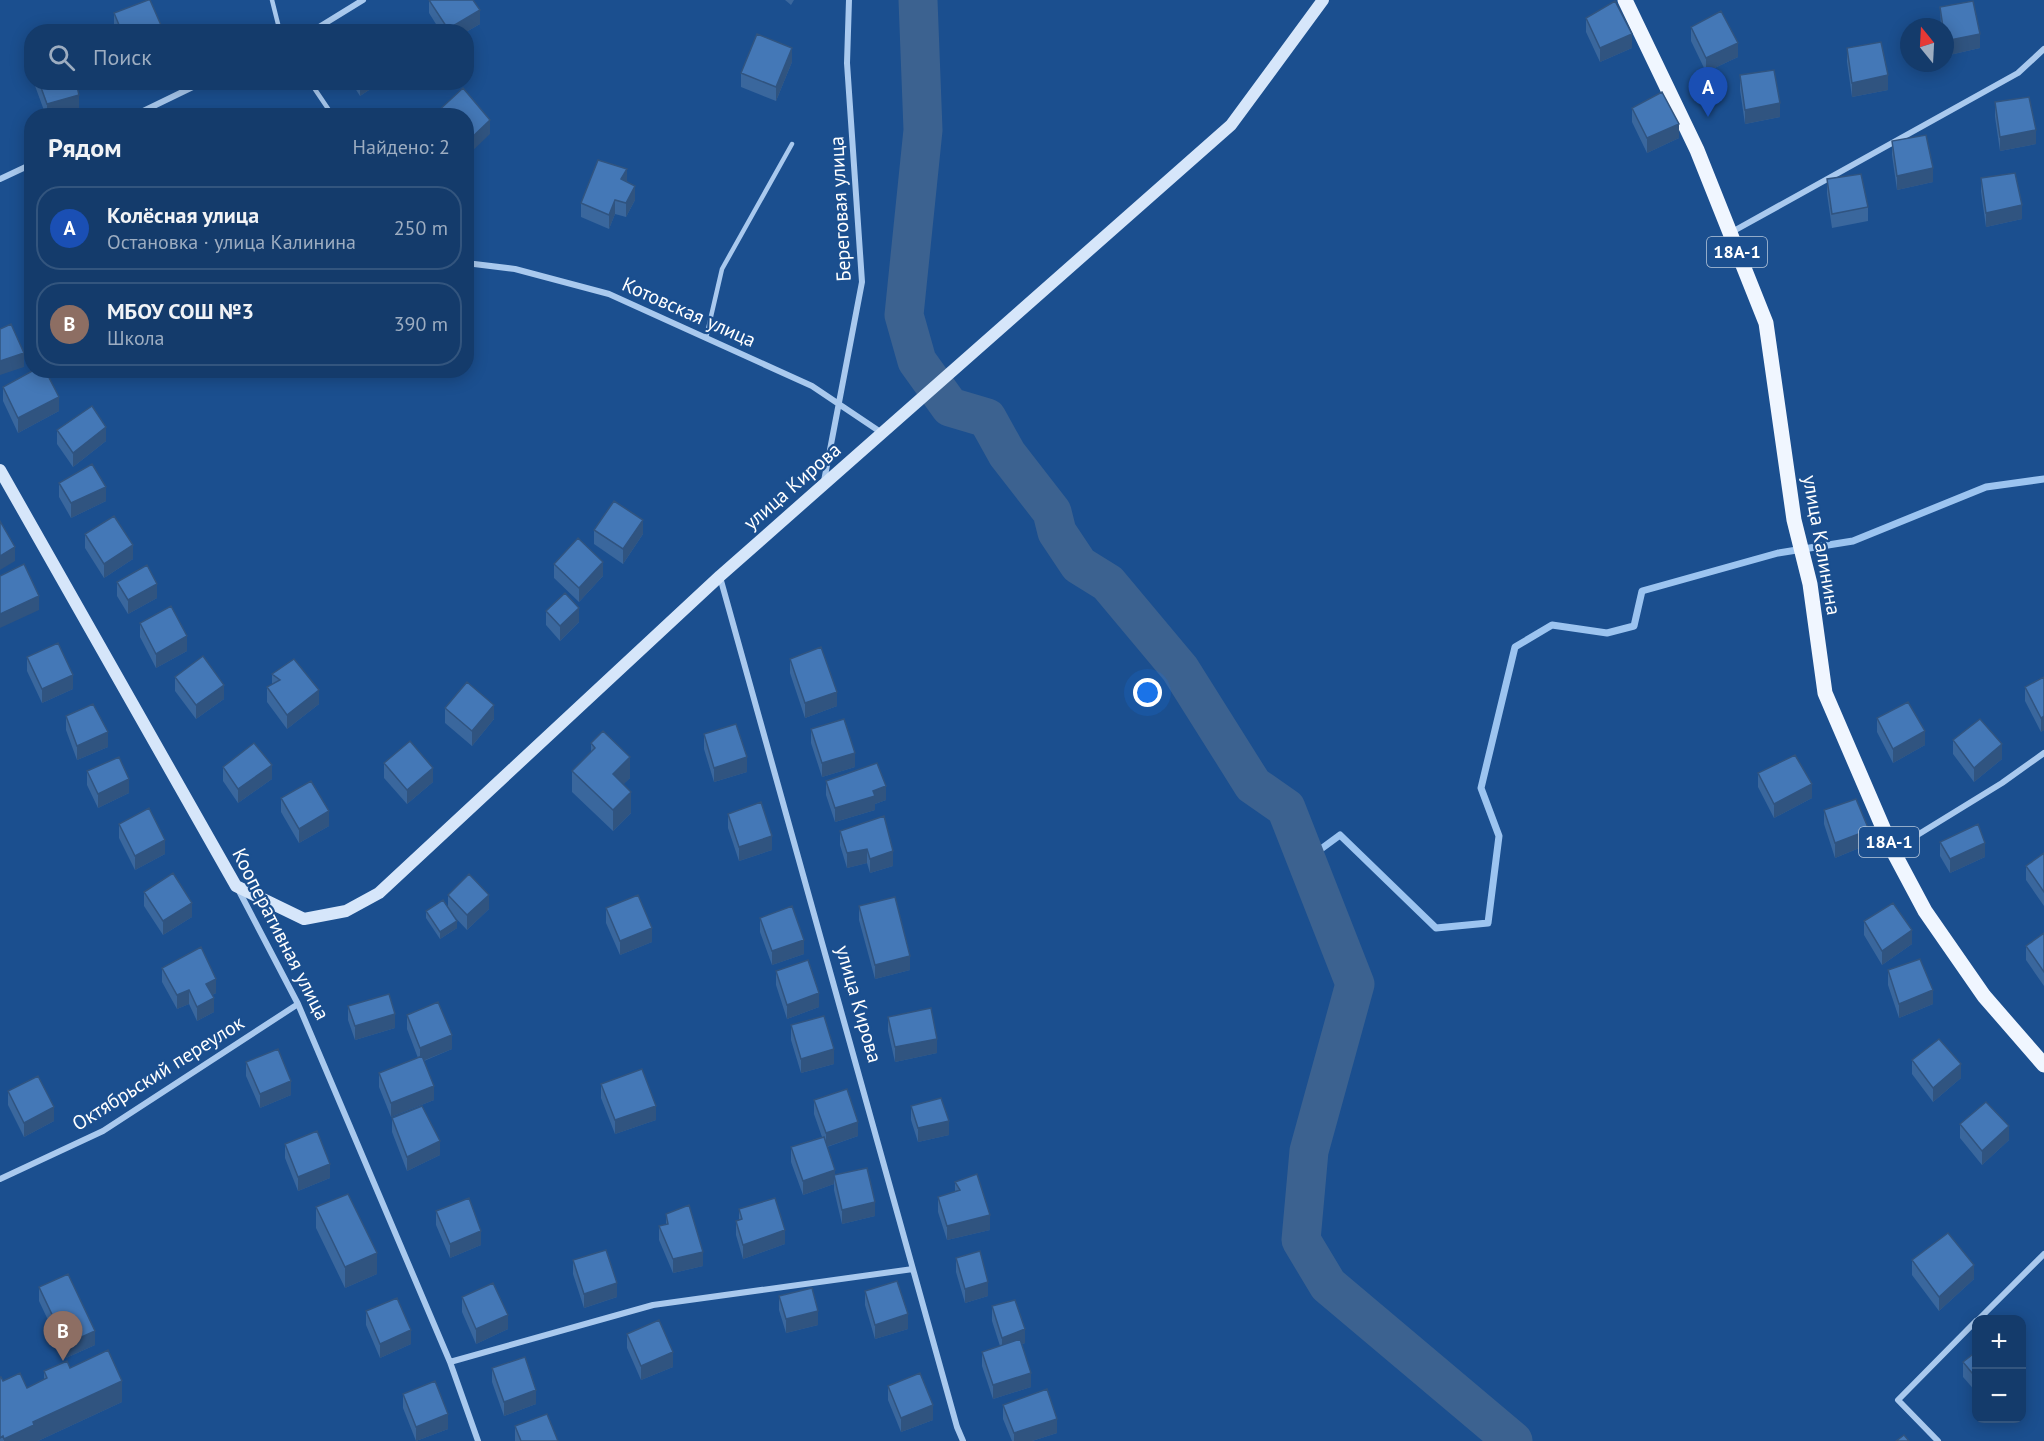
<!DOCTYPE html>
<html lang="ru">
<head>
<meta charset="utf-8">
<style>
  :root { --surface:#143b6b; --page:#214673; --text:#f1f3f6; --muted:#9dadc1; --line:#33557e; --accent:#90b9f0 }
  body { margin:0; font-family:"PT Sans",sans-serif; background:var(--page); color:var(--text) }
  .controls { position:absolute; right:18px; bottom:18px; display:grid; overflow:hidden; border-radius:12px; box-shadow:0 3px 15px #0003 }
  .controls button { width:54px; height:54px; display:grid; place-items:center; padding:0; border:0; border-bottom:2px solid var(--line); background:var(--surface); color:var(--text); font:30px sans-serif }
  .compass { position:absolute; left:1900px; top:18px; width:54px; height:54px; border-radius:50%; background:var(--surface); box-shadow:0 3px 15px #0003; rotate:342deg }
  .you { position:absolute; left:1148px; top:693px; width:21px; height:21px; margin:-15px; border:4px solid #fff; border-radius:50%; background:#1a73e8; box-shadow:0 0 0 9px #1a73e833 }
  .badge { display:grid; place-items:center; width:39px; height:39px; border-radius:50%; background:var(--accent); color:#fff; font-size:20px; font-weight:700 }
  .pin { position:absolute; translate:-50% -50px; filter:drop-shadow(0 2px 3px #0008) }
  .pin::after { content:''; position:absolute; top:32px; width:21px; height:18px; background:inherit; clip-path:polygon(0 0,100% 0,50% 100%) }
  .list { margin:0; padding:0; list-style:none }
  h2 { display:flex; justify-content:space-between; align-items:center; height:78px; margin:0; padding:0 24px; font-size:26px }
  h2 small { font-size:20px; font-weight:400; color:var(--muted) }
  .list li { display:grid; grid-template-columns:39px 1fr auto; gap:18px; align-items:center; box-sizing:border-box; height:84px; margin:0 12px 12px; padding:0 12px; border:2px solid var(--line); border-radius:24px }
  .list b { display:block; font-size:22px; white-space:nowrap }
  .list p { margin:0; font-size:20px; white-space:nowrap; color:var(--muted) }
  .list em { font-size:20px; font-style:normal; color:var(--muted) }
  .icon { flex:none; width:33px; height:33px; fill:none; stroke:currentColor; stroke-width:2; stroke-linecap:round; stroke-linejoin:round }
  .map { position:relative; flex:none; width:2044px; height:1441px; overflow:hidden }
  .search { position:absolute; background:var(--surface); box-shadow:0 3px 15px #0003; left:24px; top:24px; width:450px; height:66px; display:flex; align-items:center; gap:15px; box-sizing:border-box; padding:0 21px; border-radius:24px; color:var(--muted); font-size:22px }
  .panel { position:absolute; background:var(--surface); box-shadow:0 3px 15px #0003; left:24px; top:108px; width:450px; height:270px; border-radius:24px }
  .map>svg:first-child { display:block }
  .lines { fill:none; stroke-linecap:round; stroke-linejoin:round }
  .stream { stroke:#9cc4f0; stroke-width:7 }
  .river { stroke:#3c6290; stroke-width:39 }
  .lane { stroke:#a9c9ee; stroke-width:4.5 }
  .street { stroke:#a9c9ee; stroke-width:6 }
  .secondary { stroke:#d6e6fa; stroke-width:12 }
  .primary { stroke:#f0f6ff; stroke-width:15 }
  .wall { fill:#3a679d }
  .shaded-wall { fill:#305480 }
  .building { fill:#4478b7; stroke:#305480; stroke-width:1.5 }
  .labels { text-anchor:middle; stroke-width:4.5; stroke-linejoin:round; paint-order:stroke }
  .shield { fill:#1b4f8f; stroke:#bbcadd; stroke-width:1.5 }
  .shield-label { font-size:18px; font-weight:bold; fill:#fff }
  .street-label { font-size:20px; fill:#fff; stroke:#1b4f8f }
</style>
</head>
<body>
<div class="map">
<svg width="2044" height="1441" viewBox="0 0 2044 1441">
  <rect width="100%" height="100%" fill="#1b4f8f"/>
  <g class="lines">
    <path class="stream" d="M1306 860 1340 835 1436 928 1488 923 1499 836 1481 788 1515 647 1552 625 1607 633 1634 626 1642 591 1778 553 1853 541 1986 487 2044 479"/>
    <path class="river" d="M918 0 923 130 904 315 917 361 950 407 987 418 1007 454 1052 512 1057 532 1079 565 1108 583 1180 669 1253 785 1286 808 1355 984 1309 1151 1301 1240 1328 1285 1513 1441"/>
    <path class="lane" d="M272 0 280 32
      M310 82 333 116
      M706 338 722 269 792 144"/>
    <path class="street" d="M311 32 363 0
      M133 116 203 82
      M0 179 32 164
      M1730 233 2018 73 2044 49
      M466 263 515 269 609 294 812 386 882 433
      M824 481 862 282 847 63 849 0
      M720 577 957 1427 963 1441
      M1893 850 2002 783 2044 753
      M238 889 298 1004 450 1362 478 1441
      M0 1179 103 1131 298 1004
      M1978 1320 2044 1254
      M450 1362 653 1305 913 1269
      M1938 1441 1898 1400 1976 1321"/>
    <path class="secondary" d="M0 470 236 886 304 919 346 911 379 893 720 576 1231 125 1323 0"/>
    <path class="primary" d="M1625 0 1697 150 1766 323 1794 520 1810 584 1825 693 1893 851 1925 911 1984 996 2044 1065"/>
  </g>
  <path class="wall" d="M429 0H473L480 24 466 32H441L429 13Z
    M785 0H794L791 5Z
    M1940 7 1980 48 1945 56V27H1941Z
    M114 13 164 32H116L114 27Z
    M1586 18 1632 48 1600 62 1586 32Z
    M1691 27 1738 57 1706 72 1691 41Z
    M1847 48 1888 90 1852 97 1847 62Z
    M792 62 776 101 741 87V73Z
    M1740 75 1780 117 1745 124 1740 90Z
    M76 82 79 109 57 116H46L34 83Z
    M351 82H381L360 96Z
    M1995 102 2036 144 2000 151 1995 117Z
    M1632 108 1679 138 1647 153 1632 122Z
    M1892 141 1933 182 1897 190 1892 155Z
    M1981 178 2022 219 1986 227 1981 192Z
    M1827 179 1868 207V221L1832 228 1827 194Z
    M627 181 635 200 626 217 615 214 609 229 581 217V203Z
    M3 387 59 411 18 433 3 401Z
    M57 430 106 441 73 467 57 444Z
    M59 483 106 501 71 518 59 497Z
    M594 530 643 534 623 564 594 544Z
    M85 534 133 559 104 578 85 548Z
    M554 564 603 576 579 602 554 578Z
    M117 582 157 598 128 614 117 596Z
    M546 611 579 622 560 641 546 625Z
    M140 623 187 651 156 668 140 637Z
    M27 657 73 689 42 703 27 671Z
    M790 659 837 706 805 718 790 673Z
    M272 674 319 704 287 729 267 702V687L272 684Z
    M175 677 224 699 196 719 175 691Z
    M2044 677V730L2041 732 2025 701V687Z
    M445 708 494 719 472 746 445 723Z
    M66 716 108 747 77 760 66 730Z
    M1877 718 1925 745 1893 763 1877 732Z
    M811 729 855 767 822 777 811 743Z
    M704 734 747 772 714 782 704 749Z
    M1953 740 2002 759 1974 782 1953 754Z
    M591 743 630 778 623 784 631 813 613 831 572 792V771L591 752Z
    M384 763 433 782 407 804 384 778Z
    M223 767 272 779 238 803 223 781Z
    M87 771 129 793 98 808 87 785Z
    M1758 773 1812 798 1774 818 1758 787Z
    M826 781 886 800 875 804V810L835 822 826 795Z
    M281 798 329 826 299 843 281 812Z
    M1824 810 1869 844 1835 858 1824 824Z
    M728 814 772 850 739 861 728 828Z
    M119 824 165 854 135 870 119 838Z
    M840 831 893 866 870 873 867 863 847 868 840 845Z
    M1940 842 1985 857 1950 873 1940 856Z
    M2044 853V906L2026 880V866Z
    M144 892 192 917 163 935 144 906Z
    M448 895 489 909 467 930 450 912 457 928 440 939 426 918V911L448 908Z
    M859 906 910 970 875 979 859 920Z
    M606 908 652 942 620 955 606 923Z
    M760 918 804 954 772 965 760 932Z
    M1864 921 1912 944 1882 965 1864 935Z
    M2044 933V986L2026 960V946Z
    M162 968 216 993 212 995 214 1012 197 1021 189 1004 177 1009 162 982Z
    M1888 970 1933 1004 1899 1018 1888 985Z
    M776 971 819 1007 787 1019 776 985Z
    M348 1006 395 1028 355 1040 348 1020Z
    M407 1015 452 1049 424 1061 434 1100 391 1117 379 1087V1073L418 1058 407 1029Z
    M888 1017 937 1053 895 1062 888 1031Z
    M791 1025 834 1064 801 1073 791 1040Z
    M1912 1060 1961 1078 1933 1102 1912 1074Z
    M246 1062 291 1095 260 1108 246 1076Z
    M601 1084 656 1120 615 1134 601 1098Z
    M8 1091 54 1121 24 1137 8 1105Z
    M814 1100 858 1136 827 1147 835 1175 875 1216 842 1224 834 1190V1184L803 1195 791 1162V1147L822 1137 814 1114Z
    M911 1106 949 1135 918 1142 911 1120Z
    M392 1118 440 1155 407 1171 392 1132Z
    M1960 1124 2009 1140 1982 1165 1960 1138Z
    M285 1144 330 1178 298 1191 285 1158Z
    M955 1182 990 1230 947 1240 938 1212V1197L955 1192Z
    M316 1207 377 1274 345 1288 316 1228Z
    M739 1209 785 1244 743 1259 736 1235V1221L739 1220Z
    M436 1211 481 1245 450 1258 436 1225Z
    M666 1214 703 1266 673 1273 659 1240V1226L666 1225Z
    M956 1258 988 1296 965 1303 956 1272Z
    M573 1260 617 1297 584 1308 573 1274Z
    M1912 1260 1974 1279 1939 1311 1912 1275Z
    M39 1287 95 1345 66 1358 39 1301Z
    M865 1291 908 1329 875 1339 865 1305Z
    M779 1296 818 1325 786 1333 779 1310Z
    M462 1297 508 1329 476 1344 462 1312Z
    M992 1306 1025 1343 1022 1344 1031 1387 993 1399 982 1366V1352L1000 1346 992 1321Z
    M366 1311 411 1344 380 1358 366 1325Z
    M627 1334 673 1367 641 1380 627 1348Z
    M1977 1351V1393L1963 1377V1362Z
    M70 1368 122 1402 38 1441H0L3 1381 27 1388 44 1380V1371Z
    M492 1368 536 1404 504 1416 492 1382Z
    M888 1386 933 1420 901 1432 888 1400Z
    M403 1394 448 1429 416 1441 403 1408Z
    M1003 1405 1057 1433 1032 1441H1012L1003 1419Z
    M515 1426 558 1441H515Z"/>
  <path class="shaded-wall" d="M480 10V24L466 32H448V29Z
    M1632 34V48L1600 62V48Z
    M1980 34V48L1945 56V41Z
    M1738 43V57L1706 72V58Z
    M792 48V62L776 101V87Z
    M1888 75V90L1852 97V83Z
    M360 82H381L360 96Z
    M79 95V109L57 116H47V104Z
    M1780 103V117L1745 124V110Z
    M490 120V134L466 157V143Z
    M1679 124V138L1647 153V138Z
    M2036 130V144L2000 151V137Z
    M1933 168V182L1897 190V176Z
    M627 169V183L621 179Z
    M635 186V200L626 217V203Z
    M615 200V214L609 229V215Z
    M2022 205V219L1986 227V213Z
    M24 353V367L0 375V361Z
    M59 397V411L18 433V418Z
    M106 427V441L73 467V453Z
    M106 487V501L71 518V503Z
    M643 520V534L623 564V549Z
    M133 545V559L104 578V564Z
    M15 547V561L0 570V556Z
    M603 562V576L579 602V588Z
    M157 584V598L128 614V600Z
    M39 596V610L0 628V614Z
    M579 608V622L560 641V626Z
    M187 636V651L156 668V654Z
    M73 675V689L42 703V689Z
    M224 685V699L196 719V705Z
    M319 690V704L287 729V715Z
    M837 692V706L805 718V703Z
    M494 705V719L472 746V731Z
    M2044 716V730L2041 732V718Z
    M1925 731V745L1893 763V749Z
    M108 732V747L77 760V746Z
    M2002 744V759L1974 782V768Z
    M855 753V767L822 777V763Z
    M630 757V778L613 795V774Z
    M747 757V772L714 782V768Z
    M272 765V779L238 803V789Z
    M433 768V782L407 804V790Z
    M129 779V793L98 808V794Z
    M1812 784V798L1774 818V804Z
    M886 786V800L875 804V810L835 822V808Z
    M631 792V813L613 831V810Z
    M329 811V826L299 843V829Z
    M1869 830V844L1835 858V843Z
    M772 836V850L739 861V847Z
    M165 840V854L135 870V856Z
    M1985 843V857L1950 873V859Z
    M867 849V863L847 868V853Z
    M893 851V866L870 873V859Z
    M489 895V909L467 930V915Z
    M192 903V917L163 935V921Z
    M457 921V928L440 939V932Z
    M652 928V942L620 955V941Z
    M1912 930V944L1882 965V951Z
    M804 940V954L772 965V951Z
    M910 956V970L875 979V965Z
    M216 979V993L206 998V984Z
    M189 990V1004L177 1009V995Z
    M1933 990V1004L1899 1018V1004Z
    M819 993V1007L787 1019V1005Z
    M214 998V1012L197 1021V1007Z
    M395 1014V1028L355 1040V1026Z
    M452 1035V1049L420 1062V1048Z
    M937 1039V1053L895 1062V1047Z
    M834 1049V1064L801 1073V1059Z
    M1961 1064V1078L1933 1102V1088Z
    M291 1081V1095L260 1108V1094Z
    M434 1086V1100L391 1117V1103Z
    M656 1106V1120L615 1134V1120Z
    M54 1107V1121L24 1137V1123Z
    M949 1121V1135L918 1142V1128Z
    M858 1122V1136L826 1147V1133Z
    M2009 1126V1140L1982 1165V1151Z
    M440 1141V1155L407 1171V1157Z
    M330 1164V1178L298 1191V1177Z
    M835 1170V1181L834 1175V1184L803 1195V1181Z
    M875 1202V1216L842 1224V1210Z
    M990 1215V1230L947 1240V1226Z
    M785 1230V1244L743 1259V1245Z
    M481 1231V1245L450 1258V1244Z
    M703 1252V1266L673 1273V1259Z
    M377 1253V1274L345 1288V1267Z
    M1974 1265V1279L1939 1311V1297Z
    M988 1282V1296L965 1303V1289Z
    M617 1283V1297L584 1308V1294Z
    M818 1311V1325L786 1333V1319Z
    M908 1314V1329L875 1339V1325Z
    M508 1315V1329L476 1344V1329Z
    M1025 1329V1343L1002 1352V1338Z
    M411 1330V1344L380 1358V1344Z
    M95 1331V1345L66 1358V1344Z
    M673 1352V1367L641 1380V1366Z
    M1031 1373V1387L993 1399V1385Z
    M122 1381V1402L38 1441H4V1439L33 1422Z
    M536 1390V1404L504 1416V1402Z
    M933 1405V1420L901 1432V1418Z
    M448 1414V1429L416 1441V1427Z
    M1057 1419V1433L1032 1441H1014V1433Z"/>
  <path class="building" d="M148 0H150L164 32H122L114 13Z
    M429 0H473L480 10 448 29Z
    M1615 1 1632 34 1600 48 1586 18Z
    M1973 1 1980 34 1945 41V27H1943L1940 7Z
    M1721 11 1738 43 1706 58 1691 27Z
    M380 25 384 32H369Z
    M757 34 792 48 776 87 741 73Z
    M1881 42 1888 75 1852 83 1847 48Z
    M1774 70 1780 103 1745 110 1740 75Z
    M39 82H76L79 95 47 104Z
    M463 88 490 120 466 143V116H438L436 113Z
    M1662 92 1679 124 1647 138 1632 108Z
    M2029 97 2036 130 2000 137 1995 102Z
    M1926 135 1933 168 1897 176 1892 141Z
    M598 160 627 169 621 179 635 186 626 203 615 200 609 215 581 203Z
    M2015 173 2022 205 1986 213 1981 178Z
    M1861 174 1868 207 1832 214 1827 179Z
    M11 324 24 353 0 361V329Z
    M34 370H45L59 397 18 418 3 387Z
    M92 406 106 427 73 453 57 430Z
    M92 464 106 487 71 503 59 483Z
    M614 501 643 520 623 549 594 530Z
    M114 516 133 545 104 564 85 534Z
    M0 521 15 547 0 556Z
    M578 538 603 562 579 588 554 564Z
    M24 564 39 596 0 614V576Z
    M147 565 157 584 128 600 117 582Z
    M565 593 579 608 560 626 546 611Z
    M171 606 187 636 156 654 140 623Z
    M58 643 73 675 42 689 27 657Z
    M821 647 837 692 805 703 790 659Z
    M203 656 224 685 196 705 175 677Z
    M294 659 319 690 287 715 267 687 280 680 272 674Z
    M2044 677V716L2041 718 2025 687Z
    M467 682 494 705 472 731 445 708Z
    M1908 702 1925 731 1893 749 1877 718Z
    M93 704 108 732 77 746 66 716Z
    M844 719 855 753 822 763 811 729Z
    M1980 719 2002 744 1974 768 1953 740Z
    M736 724 747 757 714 768 704 734Z
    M603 731 630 757 613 774 631 792 613 810 572 771 595 748 591 743Z
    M410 741 433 768 407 790 384 763Z
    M254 743 272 765 238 789 223 767Z
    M1795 755 1812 784 1774 804 1758 773Z
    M119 757 129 779 98 794 87 771Z
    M877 763 886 786 873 791 875 796 835 808 826 781Z
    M311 781 329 811 299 829 281 798Z
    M1856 799 1869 830 1835 843 1824 810Z
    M761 802 772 836 739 847 728 814Z
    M149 808 165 840 135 856 119 824Z
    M884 816 893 851 870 859 867 849 847 853 840 831Z
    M1978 824 1985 843 1950 859 1940 842Z
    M2044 853V892L2026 866Z
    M173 873 192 903 163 921 144 892Z
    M469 874 489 895 467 915 448 895Z
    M638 895 652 928 620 941 606 908Z
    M895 897 910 956 875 965 859 906Z
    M443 900 457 921 440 932 426 911Z
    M1893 903 1912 930 1882 951 1864 921Z
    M792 906 804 940 772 951 760 918Z
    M2044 933V972L2026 946Z
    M201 947 216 979 206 984 214 998 197 1007 189 990 177 995 162 968Z
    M1920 959 1933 990 1899 1004 1888 970Z
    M808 960 819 993 787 1005 776 971Z
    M389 994 395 1014 355 1026 348 1006Z
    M438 1002 452 1035 420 1048 407 1015Z
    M931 1008 937 1039 895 1047 888 1017Z
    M824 1016 834 1049 801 1059 791 1025Z
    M1939 1039 1961 1064 1933 1088 1912 1060Z
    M278 1049 291 1081 260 1094 246 1062Z
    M422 1056 434 1086 391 1103 379 1073Z
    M642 1069 656 1106 615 1120 601 1084Z
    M38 1076 54 1107 24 1123 8 1091Z
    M847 1089 858 1122 826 1133 814 1100Z
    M941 1098 949 1121 918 1128 911 1106Z
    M1986 1102 2009 1126 1982 1151 1960 1124Z
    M422 1106 440 1141 407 1157 392 1118Z
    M317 1131 330 1164 298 1177 285 1144Z
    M824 1137 835 1170 803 1181 791 1147Z
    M867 1168 875 1202 842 1210 834 1175Z
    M977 1174 990 1215 947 1226 938 1197 960 1190 955 1182Z
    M348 1194 377 1253 345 1267 316 1207Z
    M469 1198 481 1231 450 1244 436 1211Z
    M775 1198 785 1230 743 1245 736 1221 742 1219 739 1209Z
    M689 1205 703 1252 673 1259 659 1226 668 1224 666 1214Z
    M1948 1233 1974 1265 1939 1297 1912 1260Z
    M606 1250 617 1283 584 1294 573 1260Z
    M980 1251 988 1282 965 1289 956 1258Z
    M68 1274 95 1331 66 1344 39 1287Z
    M897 1281 908 1314 875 1325 865 1291Z
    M493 1283 508 1315 476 1329 462 1297Z
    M812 1288 818 1311 786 1319 779 1296Z
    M397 1298 411 1330 380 1344 366 1311Z
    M1015 1300 1025 1329 1002 1338 992 1306Z
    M659 1320 673 1352 641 1366 627 1334Z
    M1020 1339 1031 1373 993 1385 982 1352Z
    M108 1350 122 1381 33 1422 34 1425 4 1439 3 1436 0 1438V1377H1L3 1381 20 1373 27 1388 47 1378 44 1371 67 1361 70 1368Z
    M1977 1351V1379L1963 1362Z
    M525 1357 536 1390 504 1402 492 1368Z
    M920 1373 933 1405 901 1418 888 1386Z
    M435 1381 448 1414 416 1427 403 1394Z
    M1047 1389 1057 1419 1014 1433 1003 1405Z
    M547 1414 558 1441H521L515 1426Z
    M1904 1435 1909 1441H1896Z"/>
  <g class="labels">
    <g class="shield">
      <rect x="1707" y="237" width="60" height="30" rx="4.5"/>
      <rect x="1859" y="827" width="60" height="30" rx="4.5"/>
    </g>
    <g class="shield-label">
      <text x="1737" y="258">18А-1</text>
      <text x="1889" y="848">18А-1</text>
    </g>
    <g class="street-label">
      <text transform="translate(840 209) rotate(-93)" y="7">Береговая улица</text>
      <text transform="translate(689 312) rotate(24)" y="7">Котовская улица</text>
      <text transform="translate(792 486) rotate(-41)" y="7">улица Кирова</text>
      <text transform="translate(1822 545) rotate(80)" y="7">улица Калинина</text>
      <text transform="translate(281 934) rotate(63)" y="7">Кооперативная улица</text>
      <text transform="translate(859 1004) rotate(74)" y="7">улица Кирова</text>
      <text transform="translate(158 1073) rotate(-32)" y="7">Октябрьский переулок</text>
    </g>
  </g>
</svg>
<div class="controls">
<button>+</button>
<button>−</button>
</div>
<svg class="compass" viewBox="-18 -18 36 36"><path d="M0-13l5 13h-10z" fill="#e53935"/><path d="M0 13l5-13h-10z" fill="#9dadc1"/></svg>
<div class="you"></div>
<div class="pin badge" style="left:1708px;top:117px;background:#1a4fb4">A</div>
<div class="pin badge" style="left:63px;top:1361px;background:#8d6e63">B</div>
<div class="search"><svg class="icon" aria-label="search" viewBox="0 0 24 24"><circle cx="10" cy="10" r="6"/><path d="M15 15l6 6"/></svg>Поиск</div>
<section class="panel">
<h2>Рядом<small>Найдено: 2</small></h2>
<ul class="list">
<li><span class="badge" style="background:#1a4fb4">A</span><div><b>Колёсная улица</b><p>Остановка · улица Калинина</p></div><em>250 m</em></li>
<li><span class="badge" style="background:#8d6e63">B</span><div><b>МБОУ СОШ №3</b><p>Школа</p></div><em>390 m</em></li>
</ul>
</section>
</div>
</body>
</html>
